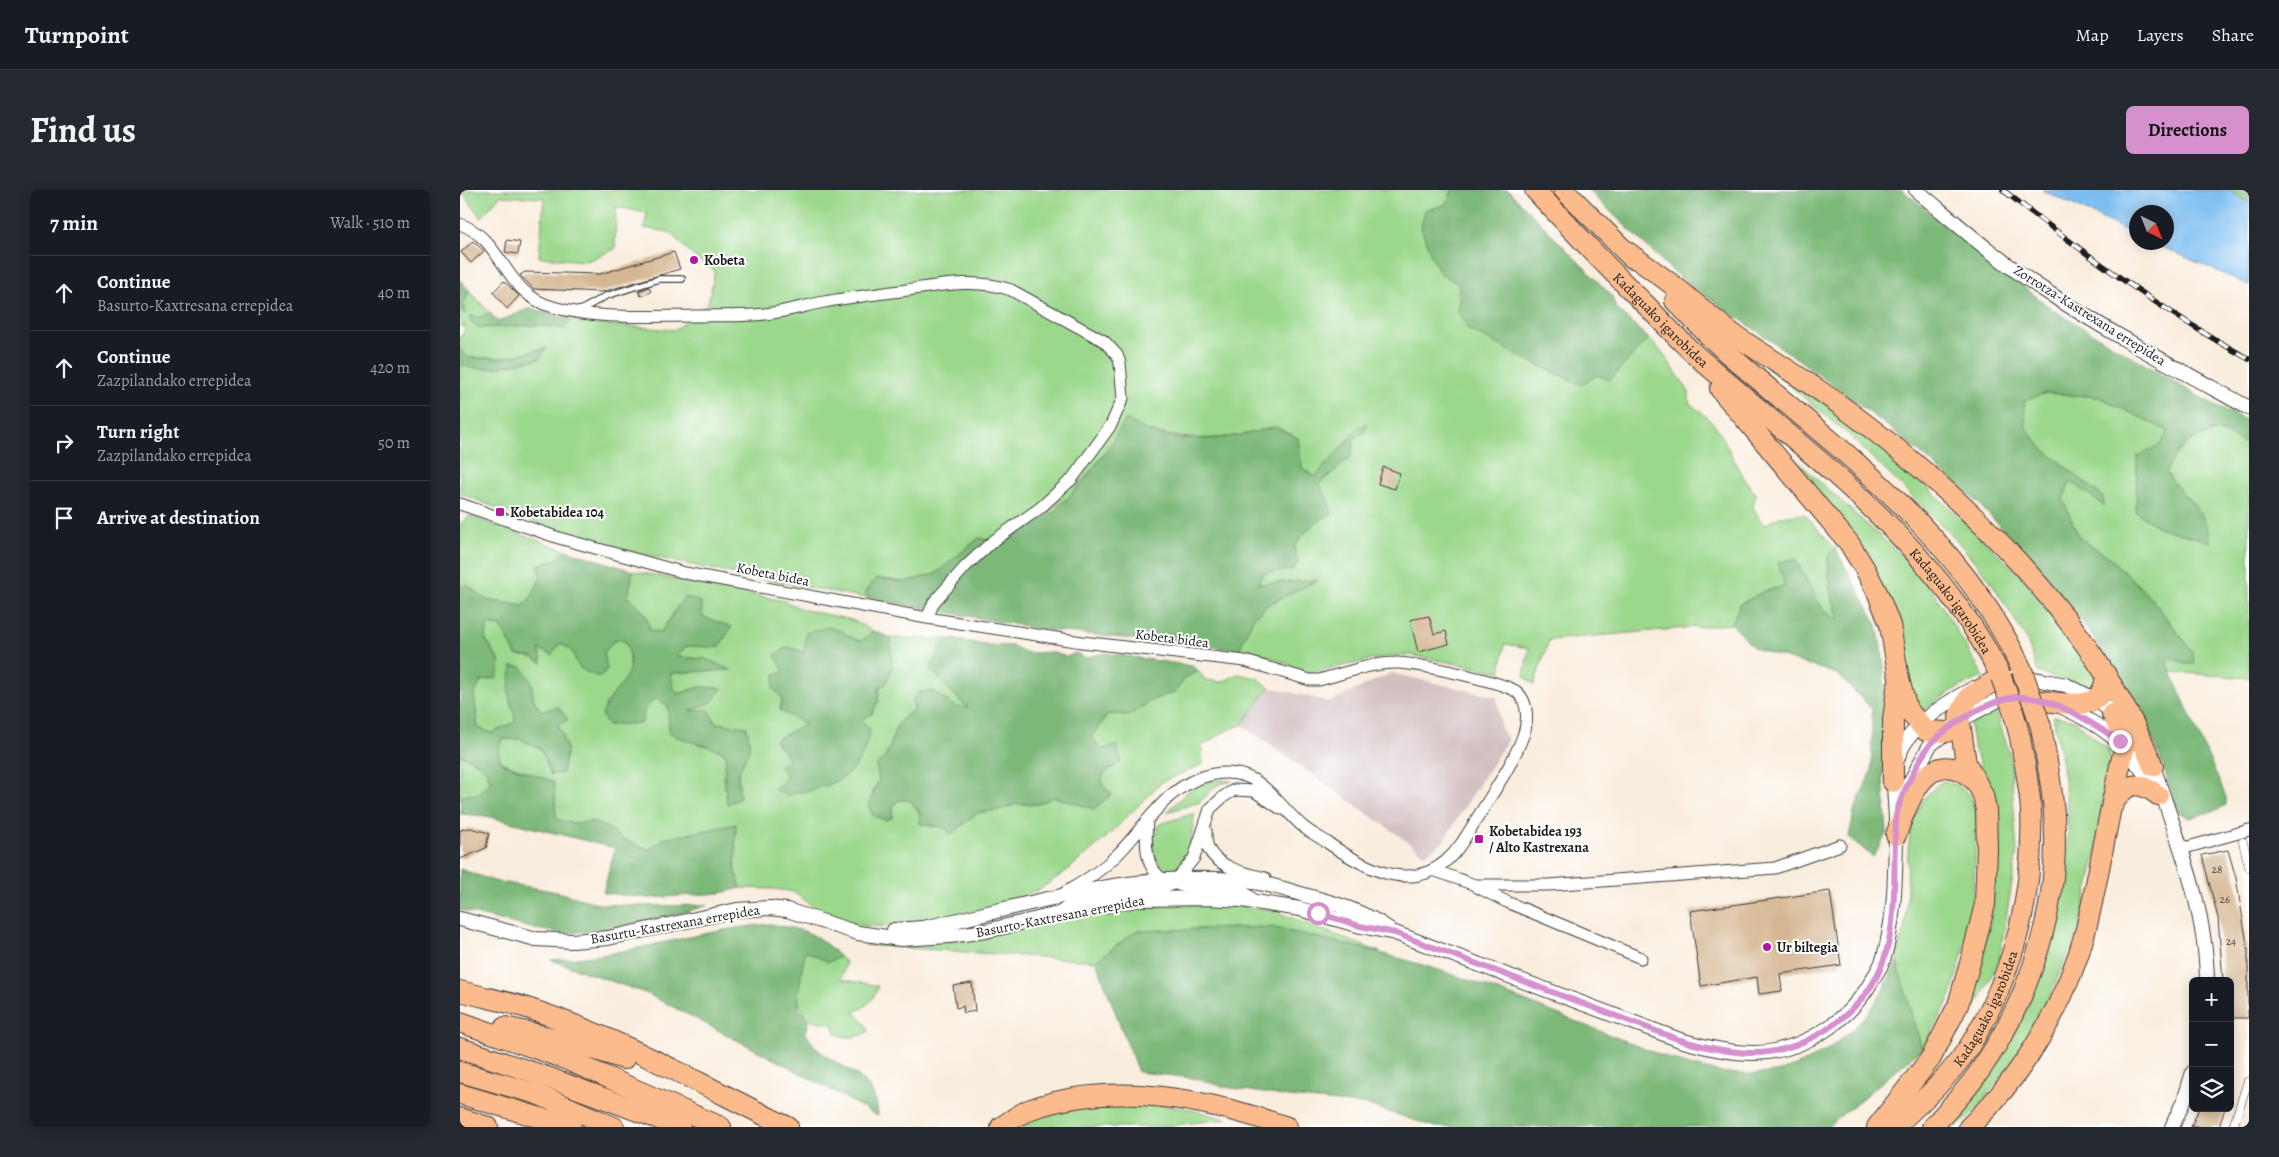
<!DOCTYPE html>
<html lang="en">
<head>
<meta charset="utf-8">
<style>
  :root { --surface:#171b24; --page:#242831; --text:#f1f3f6; --muted:#9ea1a6; --line:#363941; --accent:#d690ce }
  body { margin:0; font-family:Alegreya,serif; background:var(--page); color:var(--text) }
  .controls { position:absolute; right:15px; bottom:15px; display:grid; overflow:hidden; border-radius:8px; box-shadow:0 2px 12px #0003 }
  .controls button { width:45px; height:45px; display:grid; place-items:center; padding:0; border:0; border-bottom:1px solid var(--line); background:var(--surface); color:var(--text); font:25px sans-serif }
  .compass { position:absolute; left:1669px; top:15px; width:45px; height:45px; border-radius:50%; background:var(--surface); box-shadow:0 2px 12px #0003; rotate:137deg }
  .stop { position:absolute; width:15px; height:15px; margin:-11px; border:4px solid #d690ce; border-radius:50%; background:#fff }
  .stop.end { background:#d690ce; border-color:#fff; box-shadow:0 1px 5px #0008 }
  .list { margin:0; padding:0; list-style:none }
  h2 { display:flex; justify-content:space-between; align-items:center; height:65px; margin:0; padding:0 20px; font-size:21px }
  h2 small { font-size:16px; font-weight:400; color:var(--muted) }
  .list li { display:grid; grid-template-columns:32px 1fr auto; gap:15px; align-items:center; box-sizing:border-box; height:75px; padding:0 20px; border-top:1px solid var(--line) }
  .list b { display:block; font-size:19px; white-space:nowrap }
  .list p { margin:0; font-size:16px; white-space:nowrap; color:var(--muted) }
  .list em { font-size:16px; font-style:normal; color:var(--muted) }
  .icon { flex:none; width:28px; height:28px; fill:none; stroke:currentColor; stroke-width:2; stroke-linecap:round; stroke-linejoin:round }
  .map { position:relative; flex:none; width:1789px; height:937px; overflow:hidden; border-radius:8px }
  header { display:flex; align-items:center; gap:30px; box-sizing:border-box; height:70px; padding:0 25px; background:var(--surface); border-bottom:1px solid var(--line) }
  header strong { font-size:24px }
  nav { display:flex; gap:28px; margin-inline-start:auto; font-size:18px }
  .intro { display:flex; align-items:center; justify-content:space-between; box-sizing:border-box; height:120px; padding:0 30px }
  h1 { margin:0; font-size:35px }
  .button { padding:12px 22px; border-radius:8px; background:var(--accent); color:#111; font-size:18px; font-weight:700 }
  main { display:flex; gap:30px; padding:0 30px }
  aside { flex:1; background:var(--surface); border-radius:8px; box-shadow:0 2px 12px #0003 }
  .map>svg:first-child { display:block }
  .industrial { fill:#d2bfc1 }
  .green { fill:#9bd88c; stroke:#5c7a54 }
  .forest { fill:#7cb878; stroke:#4c6a4a }
  .water { fill:#7cbdf1; stroke:#4c6c86 }
  .building { fill:#d5b692 }
  .lines { fill:none; stroke-linecap:round; stroke-linejoin:round }
  .service-casing { stroke:#3d3b39; stroke-width:8 }
  .pedestrian-casing { stroke:#3d3b39; stroke-width:9 }
  .minor-casing { stroke:#3d3b39; stroke-width:13 }
  .tertiary-casing { stroke:#3d3b39; stroke-width:16 }
  .motorway-casing { stroke:#3d3b39; stroke-width:22 }
  .service { stroke:#fff; stroke-width:5.5 }
  .pedestrian { stroke:#fff; stroke-width:8 }
  .minor { stroke:#fff; stroke-width:11 }
  .tertiary { stroke:#fff; stroke-width:14 }
  .motorway { stroke:#fbbb8d; stroke-width:20 }
  .rail-casing { stroke:#1c1c1c; stroke-width:5.5 }
  .rail { stroke:#fff; stroke-width:4; stroke-dasharray:11; stroke-linecap:butt }
  .motorway-bridge-casing { stroke:#3d3b39; stroke-width:22; stroke-linecap:butt }
  .motorway-bridge { stroke:#fbbb8d; stroke-width:20 }
  .route { stroke:#d690ce; stroke-width:6 }
  .poi-dot { fill:#b5179e; stroke:#fff; stroke-width:2 }
  .labels { text-anchor:middle; stroke-width:4; stroke-linejoin:round; paint-order:stroke }
  .number-label { font-size:11px; fill:#4a423a }
  .poi-label { font-size:14px; font-weight:bold; fill:#1c1c1c; stroke:#fff; text-anchor:start }
  .street-label { font-size:14px; fill:#1c1c1c; stroke:#fff }
</style>
</head>
<body>
<header>
<strong>Turnpoint</strong>
<nav><a>Map</a><a>Layers</a><a>Share</a></nav>
</header>
<div class="intro"><h1>Find us</h1><a class="button">Directions</a></div>
<main>
<aside>
<h2>7 min<small>Walk · 510 m</small></h2>
<ul class="list">
<li><svg class="icon" aria-label="ahead" viewBox="0 0 24 24"><path d="M12 20V5M6 11l6-6 6 6"/></svg><div><b>Continue</b><p>Basurto-Kaxtresana errepidea</p></div><em>40 m</em></li>
<li><svg class="icon" aria-label="ahead" viewBox="0 0 24 24"><path d="M12 20V5M6 11l6-6 6 6"/></svg><div><b>Continue</b><p>Zazpilandako errepidea</p></div><em>420 m</em></li>
<li><svg class="icon" aria-label="right" viewBox="0 0 24 24"><path d="M7 20v-9h11M14 6l5 5-5 5"/></svg><div><b>Turn right</b><p>Zazpilandako errepidea</p></div><em>50 m</em></li>
<li><svg class="icon" aria-label="arrive" viewBox="0 0 24 24"><path d="M6 21V4h12l-3 4 3 4H6"/></svg><div><b>Arrive at destination</b></div></li>
</ul>
</aside>
<div class="map">
<svg width="1789" height="937" viewBox="0 0 1789 937">
  <rect width="100%" height="100%" fill="#fff"/>
  <filter id="ink" filterUnits="userSpaceOnUse"><feTurbulence type="fractalNoise" baseFrequency=".02" numOctaves="2"/><feDisplacementMap in="SourceGraphic" scale="10" xChannelSelector="R" yChannelSelector="G"/><feConvolveMatrix kernelMatrix="1 2 1 2 8 2 1 2 1" color-interpolation-filters="sRGB"/></filter>
  <filter id="wash" filterUnits="userSpaceOnUse"><feTurbulence type="fractalNoise" baseFrequency=".0096" numOctaves="4" result="noise"/><feDisplacementMap in="SourceGraphic" scale="20" xChannelSelector="R" yChannelSelector="G"/><feGaussianBlur stdDeviation="1.12" result="paint"/><feColorMatrix in="noise" values="0 0 0 0 0 0 0 0 0 0 0 0 0 0 0 0 0 1.4 0 .05"/><feComposite in="paint" operator="in"/></filter>
  <g filter="url(#wash)">
    <rect width="100%" height="100%" fill="#f9edde"/>
    <path class="industrial" d="M931 483 1037 507 1041 538 1048 549 982 653 965 664 782 535 809 497 870 512Z"/>
    <path class="green" d="M1 0H993L985 15 965 20C978 48 1005 90 998 121L1008 139 1102 186 1137 185 1150 190 1188 148 1202 162 1229 202V213C1240 221 1253 231 1260 243 1273 265 1278 284 1296 304L1293 317 1303 335 1320 327 1344 324 1375 358 1368 367 1370 398 1379 431 1364 421 1335 369 1325 396 1305 401 1280 414 1272 434 1089 450 1074 495 1064 486 1069 458 1045 454 1040 482 950 465 930 466 849 483 810 467 779 460 793 428 809 414 856 390 798 395 802 383 838 372 834 357C845 341 854 331 872 324L868 310 859 294 891 267 895 247 904 243 906 234 898 238 855 288 842 278 838 248 815 237C764 251 734 252 683 240L649 258 608 308 542 354 519 348 475 384 444 392 416 388 405 404 412 409C326 393 239 379 155 357 102 343 50 324 0 303V174C28 187 61 171 86 158L42 168H9L0 159V146H2L6 136 0 137V118L4 123V114L9 100 30 123 21 127 20 138 77 135 105 139 111 129 128 133 215 140 248 113 255 81 233 66 209 42 184 38 187 23 156 17 155 59 127 71 79 67 84 8 40 6 21 28Z
      M1300 171 1366 214 1460 290 1560 385 1640 489 1635 504 1613 493 1578 482 1566 448 1530 390 1494 347 1389 245Z
      M1586 203 1639 207 1709 241 1700 255 1677 266 1698 337 1751 352 1740 320 1718 299 1706 282C1719 256 1730 248 1758 240L1789 255V488L1712 482 1707 473 1712 468 1725 474 1732 461 1691 408 1649 367 1619 348 1603 309 1611 290 1643 307 1582 258 1565 238 1564 210Z
      M1330 265 1444 368 1476 406 1524 487C1500 495 1481 506 1462 523L1453 512 1402 365Z
      M10 326 105 360 98 369 78 375 81 387 72 406 63 416 26 410 6 394 0 398V334Z
      M173 381 325 411 341 419 392 430 413 441 401 451 388 447 381 439 344 463 324 482C322 509 319 521 346 534L315 550 329 568 338 600 350 601 401 529 418 512C419 490 433 470 431 448L492 449 480 456C478 466 473 469 470 479L508 519 497 518 472 501 453 510 454 520C437 530 435 548 427 564 425 568 420 572 416 576L420 589 412 602 432 628 433 617 438 610H450L469 636 484 637 491 644 517 623 538 620 557 614H577L595 607 634 619C640 601 647 579 641 560 639 555 634 551 631 547L648 524 669 525 694 509 715 502 726 487 739 481 745 490 763 492 777 484 797 488 809 497 782 535 769 539 742 556 743 574 702 592 648 646 605 682 580 699 553 711 474 731 428 736H404L378 730 356 719 335 702 314 699 281 698 275 678 276 659 252 640 203 649 189 660 163 649 147 638 133 632 113 633 96 629 94 592 41 572 38 561 42 549H60L81 559 91 585 104 546 98 535 108 529 81 521 73 508 72 493 49 507 54 518 55 532 32 543 18 538 14 505 32 457 25 449 28 434 41 436 56 465 72 467 82 473 79 459 100 453 147 479 144 463 153 451 164 450C166 454 170 460 171 465 174 483 157 502 145 514L147 535 165 534 196 508 208 516 209 542C226 554 248 553 267 564L264 586 267 614 280 608 278 584 290 557 287 538 256 533 228 521 240 497 218 504 213 496 210 483 270 480 245 469 217 467 226 456 258 457 242 427 224 407 201 442 190 440C187 424 181 416 168 408Z
      M1535 519 1550 565 1557 662 1539 771 1520 809 1486 862 1514 797 1533 718 1538 635 1529 599 1513 554 1510 535 1515 529Z
      M1593 526 1612 529 1650 561 1636 662 1619 740 1584 818 1556 868 1512 924 1497 937H1487C1559 861 1600 762 1608 657 1610 614 1601 568 1593 526Z
      M0 565C17 571 25 575 31 592L17 604 2 606 0 609Z
      M755 589 772 591 757 595 740 612 707 622 729 600Z
      M1483 591 1497 595 1511 606 1517 629 1512 727 1491 806 1462 859C1454 832 1442 803 1437 774 1435 762 1444 746 1445 733 1452 685 1435 623 1483 591Z
      M735 623C731 641 732 680 707 681 690 671 690 649 700 634Z
      M687 715H767L809 719 920 762 810 737 676 741 636 771 405 755 501 750 644 721Z
      M345 761 368 772 380 767 386 773 381 789 418 796C414 810 407 816 394 823L401 828 409 841C398 848 388 849 376 844L373 834 349 830C331 809 338 785 345 761Z
      M684 913 729 919 767 929 698 937H561C597 913 642 913 684 913Z"/>
    <path class="forest" d="M993 0H1048L1151 105 1156 118 1188 148 1150 190 1137 185 1122 195 1068 170 1008 139 998 121 1001 108 999 94 982 85 972 68 961 38 965 20 985 15Z
      M1128 0H1442L1593 120 1738 206 1789 232V255L1758 240C1730 248 1719 256 1706 282 1724 309 1745 318 1751 352L1698 337 1676 322 1677 266 1700 255 1708 241 1639 207 1586 203 1564 211 1566 238 1582 258 1643 307 1644 316 1611 291 1603 309 1619 348 1649 367 1691 408 1732 461 1735 474H1725L1712 468 1707 473 1766 607V615L1759 619 1730 628 1718 621 1697 558 1638 454 1583 381 1516 311 1437 243 1346 175 1218 86Z
      M1767 0H1789V13Z
      M0 90 9 100 4 114 5 124 0 118Z
      M70 118 111 129 105 139 77 135 20 138 11 132 10 126 21 127 30 123 38 132Z
      M87 158 79 169C54 173 23 185 0 174V159L9 168H42Z
      M666 229C710 259 766 250 815 237L838 248 842 278 855 287 898 238 907 234 904 243 895 247 891 267 859 294 868 310 872 324C854 331 845 341 834 357L838 372 832 380 803 383 798 394 858 390 809 414 793 428 779 460 587 440 412 409 405 404 416 388 444 392 475 384 519 348 542 354C564 340 591 326 609 307 632 284 650 256 666 229Z
      M1375 358 1417 435 1424 474 1423 589 1427 642 1413 667 1389 647 1395 618 1412 580V519L1377 484 1294 458 1272 434 1280 414 1305 401 1325 396 1318 372 1335 369 1364 421 1379 430 1370 398 1368 367Z
      M105 360 173 381 168 408C181 417 187 424 190 440L201 442 224 407 241 412 243 427 272 437 259 457 226 456 217 467 245 469 271 480 211 483 213 496 218 504 240 497 262 498 252 512 230 521 248 519 256 533 287 537 290 557 278 584 280 608 267 614 264 586 266 564C248 553 226 554 209 542L208 516 196 508 185 518 182 533 147 535 142 525C152 495 183 488 164 450L153 451 144 463 147 479 140 487C123 481 117 480 113 462L100 453 92 465 79 459 82 473 72 467 56 465 41 436 28 434 25 449 40 472 37 488 21 491 14 505 18 538 32 543 55 532C55 522 49 512 49 505 48 496 51 485 52 476L62 477 72 493 73 508 81 521 98 517 108 529 98 535 107 559 102 583 91 585 81 559 60 549H42L38 561 41 573 94 592 96 629 113 633 133 632 147 638 163 649 189 660 203 649 276 634 275 678 281 698 261 703 189 708 143 703 155 658 26 626 0 624 2 606 17 604 31 592C25 575 16 571 0 565V398L6 394 26 410 63 416 72 406 81 387 78 375 98 369Z
      M367 437C380 439 388 447 401 451L413 441 431 448 432 478 426 494 419 498 418 512 412 524 401 529 410 540C401 578 390 588 353 600 343 604 341 599 327 606L314 599 327 587 320 576 328 568 315 550 345 534 320 521 322 508 313 498 315 484 324 482 315 465 328 457 344 462 346 443Z
      M492 449 527 455 553 456 568 463 591 462 607 467 615 463 625 468 645 463 732 476 739 481 726 487 715 502 694 509 669 525 648 524 631 547 641 559 657 556 661 572 643 584 642 594 652 604 634 619 595 607 577 614H557L538 620 517 623 491 644 484 637 460 634 459 622 450 610H438L433 617 432 628 425 630 413 626 408 615 419 589 416 576C419 572 425 568 427 564 436 543 431 534 454 520L453 510 459 502 472 501 497 517 508 518 470 479C473 469 478 466 480 456Z
      M0 679 34 691 98 702 139 714 184 716 248 715 222 723 134 741 102 743 75 739 0 720Z
      M310 734C347 741 353 740 380 767L368 772 345 761 338 806 339 819 349 830 346 844C351 850 355 858 361 862 388 883 416 885 418 926L329 877 188 804 91 770C166 767 236 740 310 734Z
      M810 737C882 753 953 769 1022 795 1066 811 1111 830 1155 847 1203 866 1255 890 1308 883 1344 879 1380 854 1404 827 1419 812 1427 791 1437 772L1462 859 1367 937H975L908 915 829 907 765 897 733 888 678 882 636 771 676 741Z"/>
    <path class="water" d="M1582 0H1767L1789 13V95L1693 53 1706 52V22H1676V45Z"/>
    <g id="blocks">
      <path class="building" d="M47 50 60 52 58 64 45 62Z
        M13 51 24 61 11 73 1 62Z
        M214 62 220 79 142 102 74 99 60 85 65 82 140 84Z
        M44 91 59 106 47 119 33 102Z
        M189 97 191 102 181 106 178 101Z
        M923 277 940 283 935 299 918 294Z
        M969 426 974 444 986 441 989 454 958 462 950 430Z
        M10 638 29 643 26 658 0 669V640Z
        M1768 660 1776 688 1788 760V828H1770V791H1763L1758 728 1742 665Z
        M1370 701 1381 775 1320 784 1322 801 1299 804 1297 787 1241 796 1230 721Z
        M512 793 515 821 504 823 503 816 496 818 493 796Z
        M1739 918H1765L1759 937H1731Z"/>
    </g>
  </g>
  <g filter="url(#ink)">
    <use href="#blocks" fill-opacity="0" stroke="#3d3b39" stroke-width="1"/>
    <g class="lines">
      <g class="service-casing">
        <path id="service" d="M119 121 146 106 199 89H222"/>
      </g>
      <g class="pedestrian-casing">
        <path id="pedestrian" d="M1783 652 1789 677
          M1773 937 1788 891"/>
      </g>
      <g class="minor-casing">
        <path id="minor" d="M0 34C44 50 44 104 93 117 139 130 186 126 233 126 256 125 281 127 305 124 325 122 344 116 364 112 391 107 419 104 447 100 481 95 518 88 551 100L644 151 657 165 660 173 663 208 651 235 612 289 580 318 532 352 506 376 474 412 467 428
          M0 314 99 348 225 383 467 428 622 452 785 471 850 490H859C883 484 910 473 935 473 953 472 1044 492 1057 502 1069 512 1068 533 1063 546 1053 573 1036 598 1021 622 1010 639 1001 658 986 671 948 704 902 676 868 653 861 648 853 644 846 639 815 615 803 576 754 584 707 593 688 634 657 665 641 681 624 692 604 703
          M687 631C682 689 700 696 754 699 761 699 773 698 781 701 786 703 792 708 796 712
          M746 641C746 646 746 652 748 657 755 677 787 684 805 688
          M1721 659 1789 640
          M973 680 1015 695H1089L1315 678 1380 655
          M1017 697 1047 712 1181 768
          M598 723 614 712 701 699 713 694 734 668 750 619 763 607 774 600 794 601 821 619"/>
      </g>
      <g class="tertiary-casing">
        <path id="tertiary" d="M1456 0C1496 33 1535 68 1578 96 1646 141 1718 179 1789 218
          M1535 492 1558 486 1606 495 1640 512 1659 529
          M1598 515C1645 536 1669 555 1694 599
          M1688 568 1693 576C1716 646 1746 716 1747 791
          M1442 607 1470 555 1504 528 1538 510 1558 507
          M0 729 76 749 112 751 148 748 277 720 309 718 327 720 398 743 441 749 489 746 526 741 594 725 681 709 748 708 782 710 840 719 901 736 935 743 1220 850C1244 857 1269 863 1294 863 1344 862 1391 830 1414 787 1418 781 1422 774 1424 767 1435 728 1435 687 1436 647 1438 620 1429 588 1439 564 1451 534 1487 512 1514 498
          M434 740 463 738C572 715 680 677 793 692 810 694 827 700 844 705 874 713 903 721 929 739
          M1712 937 1725 908 1733 882"/>
      </g>
      <g class="motorway-casing">
        <g id="motorway">
          <path id="s1" d="M1075 0C1112 40 1149 79 1188 117 1204 134 1221 152 1239 168 1349 265 1475 352 1541 487"/>
          <path d="M1104 0 1172 68"/>
          <path d="M1162 58C1182 73 1203 87 1223 103 1240 117 1257 133 1276 146 1310 169 1346 190 1380 215 1505 306 1634 431 1693 576"/>
          <path d="M1215 111C1234 130 1252 150 1272 167 1379 260 1502 346 1562 480"/>
          <path d="M1260 199 1389 353 1405 379 1418 404 1430 435 1439 489 1447 519 1466 541 1487 542"/>
          <path d="M1582 511C1610 513 1643 524 1646 485"/>
          <path d="M1433 592V530L1437 498"/>
          <path d="M1652 616C1665 593 1676 589 1698 605"/>
          <path d="M1436 645C1448 610 1470 551 1514 590"/>
          <path d="M0 801C22 807 45 811 67 818 158 847 242 895 328 937"/>
          <path d="M0 832 103 868 261 937"/>
          <path d="M45 837 111 852 164 869"/>
          <path d="M0 858 90 888 220 937"/>
          <path d="M0 882 77 904 154 937"/>
          <path d="M0 904 111 937"/>
          <path d="M0 928 28 937"/>
          <path d="M541 937C551 931 560 923 571 919 654 890 746 909 827 937"/>
          <path d="M1417 937 1471 868 1498 815 1512 766 1525 714 1527 659 1526 620 1523 605 1506 573 1499 526 1509 507 1531 493"/>
          <path id="s2" d="M1434 937C1463 911 1496 881 1515 847 1555 779 1574 701 1571 622 1570 597 1564 572 1560 547"/>
          <path d="M1472 937C1489 919 1507 900 1521 879 1571 807 1601 712 1594 624 1592 595 1586 566 1581 537"/>
          <path d="M1509 937C1564 885 1607 812 1626 739 1641 678 1649 616 1665 556V548L1652 524"/>
        </g>
      </g>
      <use href="#service" class="service"/>
      <use href="#pedestrian" class="pedestrian"/>
      <use href="#minor" class="minor"/>
      <use href="#tertiary" class="tertiary"/>
      <use href="#motorway" class="motorway"/>
      <g class="rail-casing">
        <path id="rail" d="M1543 0C1621 61 1702 121 1789 169"/>
      </g>
      <use href="#rail" class="rail"/>
      <g class="motorway-bridge-casing">
        <path id="motorway-bridge" d="M1562 480 1581 537
          M1541 487 1552 517 1560 547"/>
      </g>
      <use href="#motorway-bridge" class="motorway-bridge"/>
    </g>
  </g>
  <g class="lines" filter="url(#ink)">
    <path class="route" d="M858 723 900 736 935 743 1220 850C1244 857 1268 863 1294 863 1348 862 1407 821 1424 769 1440 722 1431 671 1437 622 1440 607 1460 567 1470 555 1488 535 1534 506 1561 507 1597 508 1631 533 1660 551"/>
  </g>
  <g class="poi-dot">
    <circle cx="234" cy="70" r="5"/>
    <rect x="35" y="317" width="10" height="10" rx="2.5"/>
    <rect x="1014" y="644" width="10" height="10" rx="2.5"/>
    <circle cx="1307" cy="757" r="5"/>
  </g>
  <g class="labels">
    <g class="number-label">
      <text x="1757" y="683">28</text>
      <text x="1765" y="713">26</text>
      <text x="1771" y="755">24</text>
    </g>
    <g class="poi-label">
      <text x="244" y="75">Kobeta</text>
      <text x="50" y="327">Kobetabidea 104</text>
      <text x="1029" y="646">Kobetabidea 193<tspan x="1029" dy="16">/ Alto Kastrexana</tspan></text>
      <text x="1317" y="762">Ur biltegia</text>
    </g>
    <g class="street-label">
      <text transform="translate(1630 125) rotate(32)" y="5">Zorrotza-Kastrexana errepidea</text>
      <text dy="5" stroke="none"><textPath href="#s1" startOffset="181">Kadaguako igarobidea</textPath></text>
      <text transform="translate(313 384) rotate(11)" y="5">Kobeta bidea</text>
      <text dy="5" stroke="none"><textPath href="#s1" startOffset="586">Kadaguako igarobidea</textPath></text>
      <text transform="translate(712 448) rotate(7)" y="5">Kobeta bidea</text>
      <text transform="translate(600 726) rotate(-11)" y="5">Basurto-Kaxtresana errepidea</text>
      <text transform="translate(215 734) rotate(-10)" y="5">Basurtu-Kastrexana errepidea</text>
      <text dy="5" stroke="none"><textPath href="#s2" startOffset="152">Kadaguako igarobidea</textPath></text>
    </g>
  </g>
</svg>
<div class="controls">
<button>+</button>
<button>−</button>
<button><svg class="icon" aria-label="layers" viewBox="0 0 24 24"><path d="M12 4l9 5-9 5-9-5zM3 14l9 5 9-5"/></svg></button>
</div>
<svg class="compass" viewBox="-18 -18 36 36"><path d="M0-13l5 13h-10z" fill="#e53935"/><path d="M0 13l5-13h-10z" fill="#9ea1a6"/></svg>
<div class="stop" style="left:858px;top:723px"></div>
<div class="stop end" style="left:1660px;top:551px"></div>
</div>
</main>
</body>
</html>
